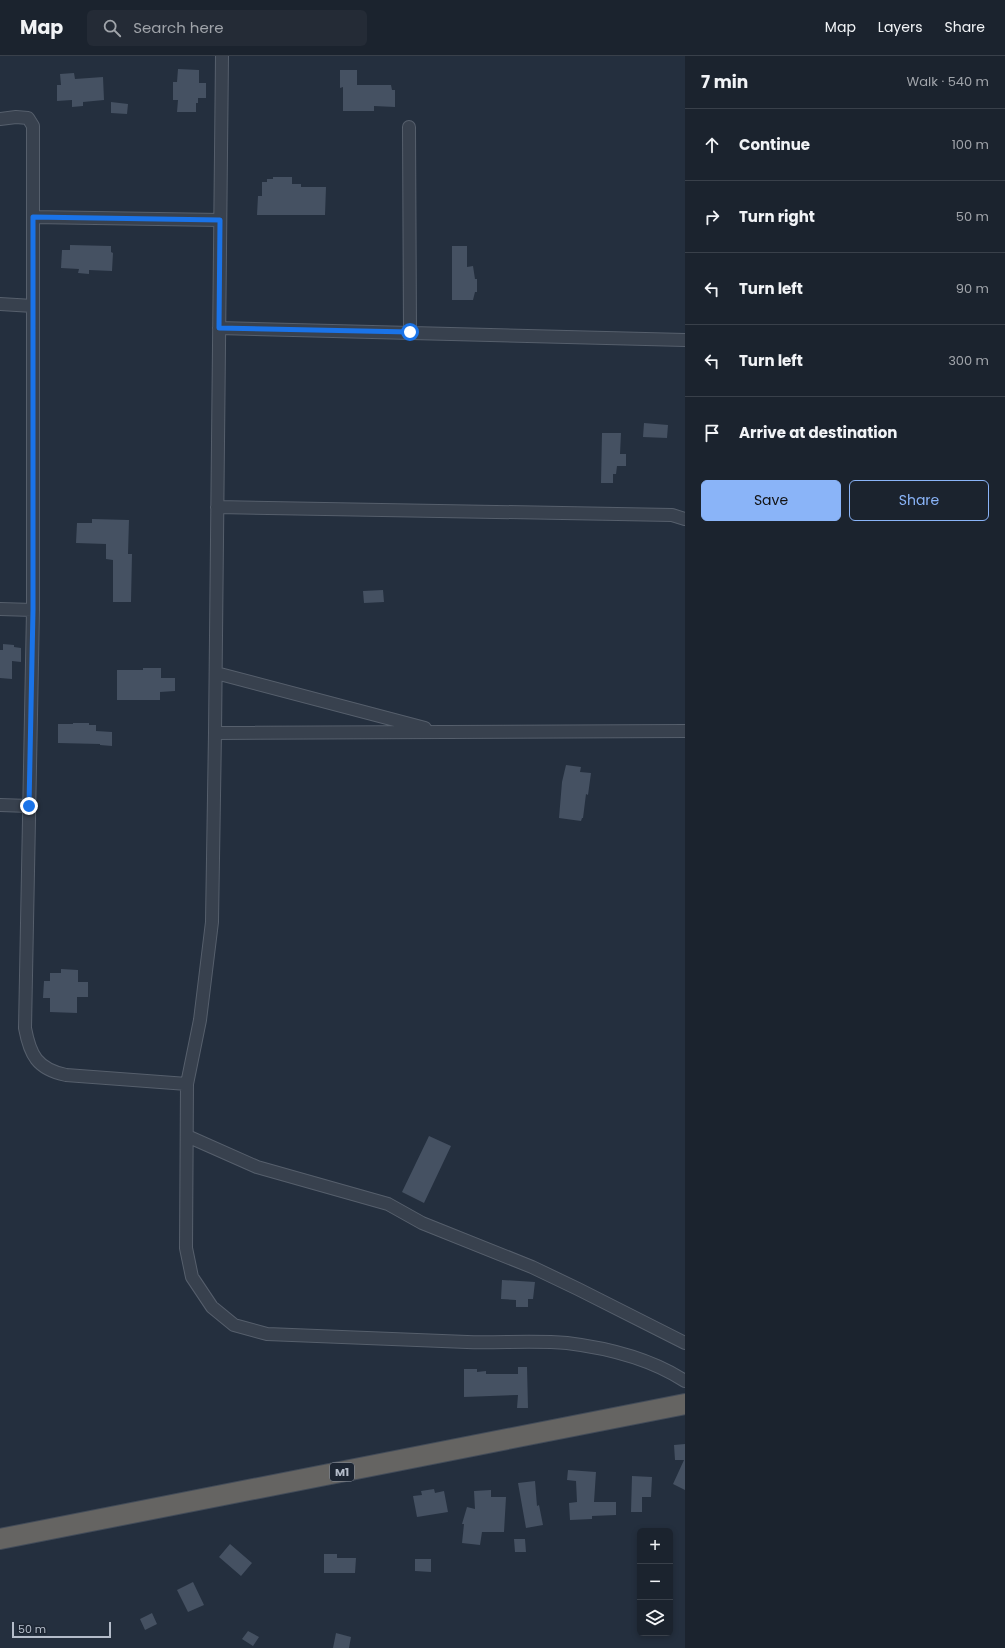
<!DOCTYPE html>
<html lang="en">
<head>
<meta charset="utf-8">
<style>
  :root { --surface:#1b232e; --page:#242b36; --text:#f1f3f6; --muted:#a0a4aa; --line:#39404a; --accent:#8ab4f8 }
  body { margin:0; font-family:Poppins,sans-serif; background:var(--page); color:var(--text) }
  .controls { position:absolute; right:12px; bottom:12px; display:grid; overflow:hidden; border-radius:6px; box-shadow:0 2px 6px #0003 }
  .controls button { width:36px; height:36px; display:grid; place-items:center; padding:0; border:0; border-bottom:1px solid var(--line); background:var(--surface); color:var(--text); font:20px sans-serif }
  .scale { position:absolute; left:12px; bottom:10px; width:99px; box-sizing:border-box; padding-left:4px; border:2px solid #b4bcc9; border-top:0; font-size:11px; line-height:14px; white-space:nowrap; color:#b4bcc9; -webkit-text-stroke:3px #1d2633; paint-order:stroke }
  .stop { position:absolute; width:12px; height:12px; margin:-9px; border:3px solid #1a73e8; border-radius:50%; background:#fff }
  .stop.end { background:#1a73e8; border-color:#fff; box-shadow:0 1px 4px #0008 }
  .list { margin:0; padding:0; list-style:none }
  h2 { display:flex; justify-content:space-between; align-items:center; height:52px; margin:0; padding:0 16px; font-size:17px }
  h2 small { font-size:13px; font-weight:400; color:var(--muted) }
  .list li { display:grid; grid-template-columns:26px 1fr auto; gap:12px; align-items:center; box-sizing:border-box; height:72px; padding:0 16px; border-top:1px solid var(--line) }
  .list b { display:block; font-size:15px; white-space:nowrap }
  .list em { font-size:13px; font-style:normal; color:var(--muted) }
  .actions { display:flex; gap:8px; padding:12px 16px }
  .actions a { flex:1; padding:9px 0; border:1px solid var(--accent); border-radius:6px; text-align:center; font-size:14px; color:var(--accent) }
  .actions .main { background:var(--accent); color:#111 }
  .icon { flex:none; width:22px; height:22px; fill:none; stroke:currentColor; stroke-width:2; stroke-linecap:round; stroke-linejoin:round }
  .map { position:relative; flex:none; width:685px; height:1592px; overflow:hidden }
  header { display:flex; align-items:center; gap:24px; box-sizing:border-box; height:56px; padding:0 20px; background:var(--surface); border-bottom:1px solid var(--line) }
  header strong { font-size:19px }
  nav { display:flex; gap:22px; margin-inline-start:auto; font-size:14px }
  .search { width:280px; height:36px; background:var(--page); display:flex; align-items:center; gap:10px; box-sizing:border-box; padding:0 14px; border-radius:6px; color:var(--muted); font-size:15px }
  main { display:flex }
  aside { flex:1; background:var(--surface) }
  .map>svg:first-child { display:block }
  .building { fill:#455162 }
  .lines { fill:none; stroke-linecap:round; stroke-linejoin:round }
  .minor-casing { stroke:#565f6c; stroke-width:14 }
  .trunk-casing { stroke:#434c59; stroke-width:22 }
  .minor { stroke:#38414e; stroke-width:12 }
  .trunk { stroke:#656462; stroke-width:20 }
  .route { stroke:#1a73e8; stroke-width:5 }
  .labels { text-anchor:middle; stroke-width:3; stroke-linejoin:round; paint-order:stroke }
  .shield { fill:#1d2633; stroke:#878f9c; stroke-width:1 }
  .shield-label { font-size:11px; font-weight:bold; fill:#b4bcc9 }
</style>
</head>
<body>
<header>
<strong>Map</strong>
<div class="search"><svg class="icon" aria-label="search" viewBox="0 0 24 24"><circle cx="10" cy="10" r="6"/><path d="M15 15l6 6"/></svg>Search here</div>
<nav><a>Map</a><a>Layers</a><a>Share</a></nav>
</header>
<main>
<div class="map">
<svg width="685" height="1592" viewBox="0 0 685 1592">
  <rect width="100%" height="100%" fill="#242f3e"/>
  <path class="building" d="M178 13 199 14V27H206V42H198V47H196V56H177L178 44H173V26H177Z
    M340 14H357V29H391L392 34H395V51L374 50V55H343V31L340 32Z
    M74 17 75 23 103 21 104 44 83 46V50L72 51V44L57 45V29H61L60 18Z
    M111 46 128 48 127 58 111 57Z
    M273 121H292V128H301V131H326L325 159H257L258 140H262V126H267V123H273Z
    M70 189 111 190V196L113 197 112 215 89 214V218L78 217 79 213 61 212 62 194H70Z
    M452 190H467V211L473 210 475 223H477V236H475L473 244H452Z
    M644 367 668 369 667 382 643 381Z
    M602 377H621L620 398H626V410H617L616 418H613V427H601Z
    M92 463 129 464 128 498H132L131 546H113V504L106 503V488L76 487 77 467H92Z
    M383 534 384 546 364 547 363 535Z
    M3 588 14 589V591L21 592V606L12 605V623L0 622V594H3Z
    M143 612H161V622H175V635L160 636V644H117V614H143Z
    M73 667H89V669H96V675L112 676V690L100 689V688L58 687V668H73Z
    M566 709 581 711 580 716 591 717 588 739 586 738 583 762H582L581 765 559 762 562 726Z
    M61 913 78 914V926H88V941H77V957L50 956V942H43L44 925H50V917H61Z
    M429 1080 451 1090 424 1147 402 1136Z
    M502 1224 535 1226 533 1243H528V1251H516V1244L501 1243Z
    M518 1311H527L528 1352H517L518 1339 464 1341V1313H477V1316L486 1315V1318H518Z
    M685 1388V1434L673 1428 684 1404H675L674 1389Z
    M568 1414 596 1416 594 1446H616V1459L592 1460V1463L570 1464 569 1447 577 1446 576 1425 567 1424Z
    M632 1420 652 1421 651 1441H642V1456H631Z
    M535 1425 537 1450 539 1449 543 1469 526 1472 518 1427Z
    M434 1433 435 1437 444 1435 448 1456 417 1461 413 1440 422 1439 421 1435Z
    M491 1434V1441H506L504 1476H482L480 1489 462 1487 464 1468H462L467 1451 475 1453 474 1435Z
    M514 1483H525L526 1496H515Z
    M230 1488 252 1507 241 1520 219 1501Z
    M324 1498H337V1502H356L355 1517H324Z
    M415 1503H431V1516L415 1515Z
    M193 1526 204 1549 188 1556 177 1534Z
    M152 1557 157 1568 145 1574 140 1563Z
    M248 1575 259 1581 253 1590 242 1583Z
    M336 1577 351 1581 349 1592H333Z"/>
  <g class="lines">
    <g class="minor-casing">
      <path id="minor" d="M222 0 215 677 685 675
        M0 63 16 61 28 62 33 70V554L25 972C30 999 37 1013 66 1019L187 1028
        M409 71 410 276
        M33 161 220 164
        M0 248 33 250
        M219 272 685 284
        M217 451 672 459 685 463
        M0 553 33 554
        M216 617 425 672
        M215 677 212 866 200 964 187 1028 186 1192 192 1221 212 1251 234 1269 267 1278C334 1281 401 1283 467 1286 500 1287 536 1284 567 1287 608 1292 651 1303 685 1325
        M0 749 29 750
        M187 1080 257 1111 388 1148 422 1167 532 1211 578 1233 685 1287"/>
    </g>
    <g class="trunk-casing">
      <path id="trunk" d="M0 1483 685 1348"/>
    </g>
    <use href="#minor" class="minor"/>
    <use href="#trunk" class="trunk"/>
  </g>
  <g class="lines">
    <path class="route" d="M29 750 33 554V161L220 164 219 272 410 276"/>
  </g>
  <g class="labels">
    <rect class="shield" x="330" y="1407" width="24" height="18" rx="3"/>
    <g class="shield-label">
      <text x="342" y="1420">M1</text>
    </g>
  </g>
</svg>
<div class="controls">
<button>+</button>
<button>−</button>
<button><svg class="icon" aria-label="layers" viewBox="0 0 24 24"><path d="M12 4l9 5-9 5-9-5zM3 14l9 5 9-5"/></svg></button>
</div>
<div class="scale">50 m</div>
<div class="stop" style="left:410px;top:276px"></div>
<div class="stop end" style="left:29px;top:750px"></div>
</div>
<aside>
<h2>7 min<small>Walk · 540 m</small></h2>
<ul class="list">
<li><svg class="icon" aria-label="ahead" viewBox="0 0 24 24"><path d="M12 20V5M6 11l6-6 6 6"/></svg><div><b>Continue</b></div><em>100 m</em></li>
<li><svg class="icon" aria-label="right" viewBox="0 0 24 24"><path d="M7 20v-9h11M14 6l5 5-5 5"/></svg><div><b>Turn right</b></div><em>50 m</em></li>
<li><svg class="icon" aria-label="left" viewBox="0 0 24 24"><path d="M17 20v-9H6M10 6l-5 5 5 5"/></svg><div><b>Turn left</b></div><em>90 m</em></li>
<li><svg class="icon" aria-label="left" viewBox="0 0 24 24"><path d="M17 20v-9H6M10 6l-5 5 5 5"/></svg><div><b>Turn left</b></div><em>300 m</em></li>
<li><svg class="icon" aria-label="arrive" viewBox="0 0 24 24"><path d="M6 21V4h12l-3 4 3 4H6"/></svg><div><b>Arrive at destination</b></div></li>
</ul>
<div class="actions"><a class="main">Save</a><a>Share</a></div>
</aside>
</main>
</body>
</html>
